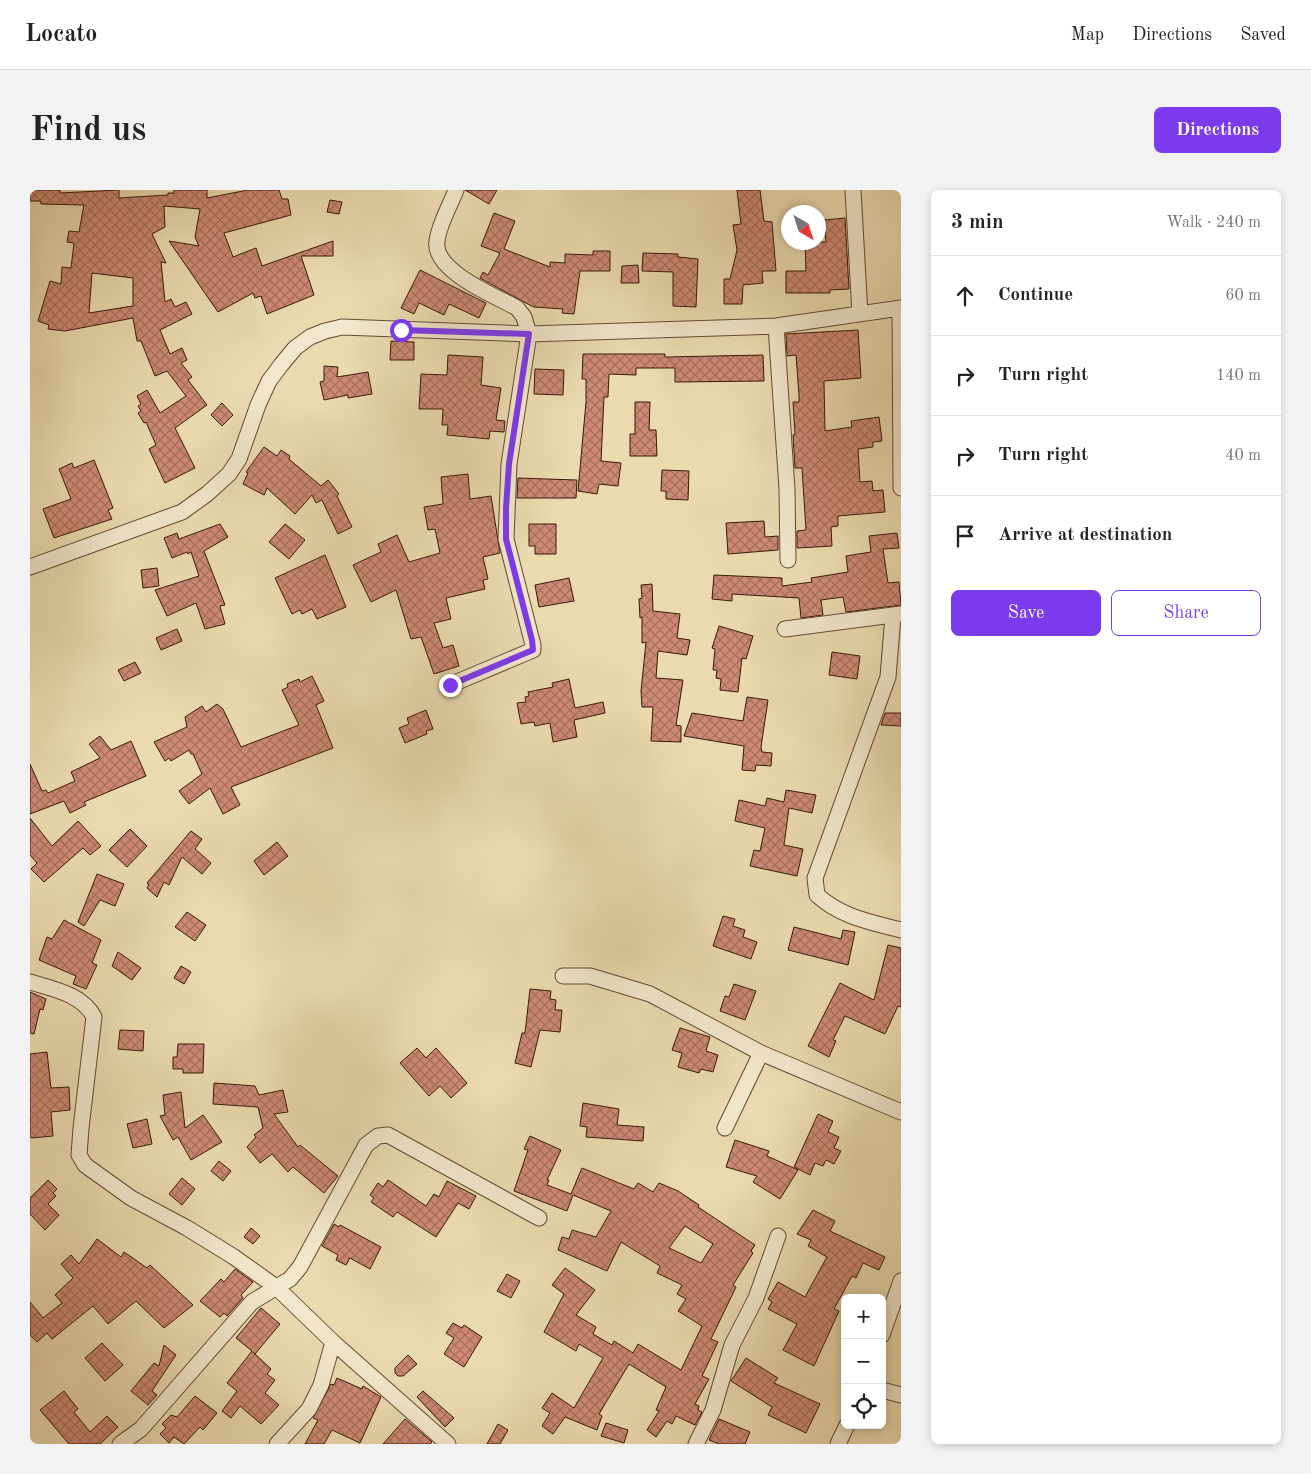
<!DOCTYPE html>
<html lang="en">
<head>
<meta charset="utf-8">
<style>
  :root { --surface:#fff; --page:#f2f2f2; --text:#222; --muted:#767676; --line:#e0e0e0; --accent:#7c3aed }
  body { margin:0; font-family:"Old Standard TT",serif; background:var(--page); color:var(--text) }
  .controls { position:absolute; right:15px; bottom:15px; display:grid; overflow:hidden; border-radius:8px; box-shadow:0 2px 8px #0003 }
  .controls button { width:45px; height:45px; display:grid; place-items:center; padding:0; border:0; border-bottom:1px solid var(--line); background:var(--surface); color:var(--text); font:25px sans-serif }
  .compass { position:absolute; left:751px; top:15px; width:45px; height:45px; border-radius:50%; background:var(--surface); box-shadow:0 2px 8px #0003; rotate:141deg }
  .stop { position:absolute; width:15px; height:15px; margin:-11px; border:4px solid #7c3aed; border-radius:50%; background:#fff }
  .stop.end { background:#7c3aed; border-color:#fff; box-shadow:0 1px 5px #0008 }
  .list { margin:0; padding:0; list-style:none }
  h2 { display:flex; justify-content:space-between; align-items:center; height:65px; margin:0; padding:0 20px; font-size:21px }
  h2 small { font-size:16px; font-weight:400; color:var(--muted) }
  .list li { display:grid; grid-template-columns:32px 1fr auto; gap:15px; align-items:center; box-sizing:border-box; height:80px; padding:0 20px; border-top:1px solid var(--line) }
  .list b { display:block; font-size:19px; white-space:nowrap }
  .list em { font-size:16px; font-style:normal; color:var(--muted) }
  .actions { display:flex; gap:10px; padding:15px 20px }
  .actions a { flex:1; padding:11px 0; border:1px solid var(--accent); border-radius:8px; text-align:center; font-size:18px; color:var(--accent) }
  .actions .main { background:var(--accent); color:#fff }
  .icon { flex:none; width:28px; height:28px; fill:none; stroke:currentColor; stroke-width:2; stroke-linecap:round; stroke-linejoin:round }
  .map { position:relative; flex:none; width:871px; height:1254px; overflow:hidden; border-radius:8px }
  header { display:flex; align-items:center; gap:30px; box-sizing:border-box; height:70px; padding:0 25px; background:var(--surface); border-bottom:1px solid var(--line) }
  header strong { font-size:24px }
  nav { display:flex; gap:28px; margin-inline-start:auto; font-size:18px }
  .intro { display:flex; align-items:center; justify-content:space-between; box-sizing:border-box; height:120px; padding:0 30px }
  h1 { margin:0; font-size:35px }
  .button { padding:12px 22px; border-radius:8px; background:var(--accent); color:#fff; font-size:18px; font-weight:700 }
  main { display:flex; gap:30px; padding:0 30px }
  aside { flex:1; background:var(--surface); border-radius:8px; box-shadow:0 2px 8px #0003 }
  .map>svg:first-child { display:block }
  .building { fill:url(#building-cross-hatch); stroke:#371905; fill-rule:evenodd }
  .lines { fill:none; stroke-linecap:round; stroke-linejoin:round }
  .minor-casing { stroke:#644930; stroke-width:17 }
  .minor { stroke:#f2e7cc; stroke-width:15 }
  .route { stroke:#7c3aed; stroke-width:6 }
</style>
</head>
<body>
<header>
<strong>Locato</strong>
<nav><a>Map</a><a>Directions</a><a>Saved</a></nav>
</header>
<div class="intro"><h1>Find us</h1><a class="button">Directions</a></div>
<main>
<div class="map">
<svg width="871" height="1254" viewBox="0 0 871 1254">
  <defs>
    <pattern id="building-cross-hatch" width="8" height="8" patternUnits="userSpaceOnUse" patternTransform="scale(1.25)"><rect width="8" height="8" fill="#cd8974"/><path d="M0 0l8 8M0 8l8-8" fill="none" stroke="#a76f5d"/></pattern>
  </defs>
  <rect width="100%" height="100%" fill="#ebdab0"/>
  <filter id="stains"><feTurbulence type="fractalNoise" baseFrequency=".004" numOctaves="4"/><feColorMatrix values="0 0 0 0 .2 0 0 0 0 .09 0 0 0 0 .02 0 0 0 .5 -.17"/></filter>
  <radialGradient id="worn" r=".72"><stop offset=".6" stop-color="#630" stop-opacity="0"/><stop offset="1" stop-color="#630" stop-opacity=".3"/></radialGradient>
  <path class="building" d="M0 0H30V3L89 0V8L138 5V3H144V0H177V8L218 0H249L252 9H258L261 25 194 43 203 67 226 58 232 76 303 51V66H271L284 105 237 124 231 106 225 108 223 103 188 122 139 51 169 56 165 47 170 19 134 16 135 37 122 44 136 73 131 72 135 112 141 109 145 117 156 112 162 124 130 140 140 164 152 158 157 170 151 173 162 187 158 190 177 215 145 238 165 278 135 293 119 259 126 255 116 232 114 233 108 223 111 221 108 216 111 214 107 206 117 200 130 223 156 206 137 181 125 186 111 151H107L103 128 35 141 18 139 19 135 8 131 20 91 31 94 32 77 41 78 44 53 37 52 39 41 49 42 54 15 11 14 10 11H0ZM62 83 103 88V116L59 123Z
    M435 0H467L459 14Z
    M707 0H730L734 31 742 32 746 81H732L733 93 713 95 712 114H694V89H700L707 60 703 35 711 34Z
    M300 10 312 12 309 24 297 22Z
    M464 23 485 31 474 59 520 77V72L535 73V64L563 65V61H580V81H550L544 124 532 123 533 119 504 117 494 112 450 88 453 82 458 85 470 63 451 56Z
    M815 28 819 99 800 100V103H756V81H776L775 52H796L794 30Z
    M613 63 648 64V67L668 69 666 117 643 116V82L612 81Z
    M608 75 609 93H591L592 76Z
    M390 80 456 113 449 128 419 114 414 125 389 113 384 124 371 118Z
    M828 140 831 188 794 191 795 241 822 237 821 231 849 227 852 251 843 252V257L828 259 830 292 842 291 843 301 853 300 855 322 808 326V336L801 337 802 356 767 358V341L776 340 772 278H765L763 245 765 244 763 212H769V205L766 165 757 166 756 144Z
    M361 151 384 152V170H360Z
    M553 164H635V167L733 165 734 191 645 192V178H606V185L579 184 578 207H574L571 271 591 273 588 296 569 294 567 304 548 301 556 212V189H552Z
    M418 165 453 167 451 195 471 198 466 230 475 231 474 242 460 241 459 249 417 245 418 235H412L413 219H389L391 184 417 185Z
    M294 176 308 177 307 187 338 182 342 204 318 208V205L294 210 290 192 294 191Z
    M505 179 534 180 533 205 504 204Z
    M605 212H620L619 240H626L627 266H600V244H605Z
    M192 213 203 225 192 236 181 225Z
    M234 257 247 266 251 260 260 266 259 269 291 296 298 290 309 304 307 306 322 337 308 344 292 310 286 313 282 305 265 324 237 298 234 305 213 294 218 283 216 282Z
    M64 270 83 318 78 320 82 329 24 348 13 319 41 309 29 279 42 273 44 278Z
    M632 280 659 281 658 310 636 309V301H631Z
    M438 284 440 309 461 306 470 363 453 367 458 389 453 390 455 399 416 408 421 429 404 433 413 458 423 455 429 476 404 484 391 447 381 449 366 400 341 412 323 375 351 362 348 354 367 345 379 372 410 363 405 339 398 340 394 317 413 314 411 287Z
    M488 288 547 290 546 308H487Z
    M734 331 735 347 748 346V360L698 364 696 333Z
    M190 334 198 347 174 361 195 415 190 416 195 434 175 439 166 413 137 426 125 400 169 386 161 362 158 364 157 362 142 368 134 348 147 343 149 349Z
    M255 334 275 350 259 369 239 352Z
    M499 334H526V364H505V356H499Z
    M867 343 869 358 853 359 858 393 869 392 871 415 816 422 813 407 791 410 793 425 771 428 769 408 702 404V411L682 409 684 385 752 388V396L782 392 781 388 818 382 816 366 841 362 839 346Z
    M295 365 316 417 287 429 282 419 272 424 270 420 262 424 245 388Z
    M127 378 129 396 113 398 111 380Z
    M539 388 544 411 509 417 505 395Z
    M622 394 623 421 650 424 647 448 660 450 657 465 628 461 626 488 653 490 646 535 651 536V552L621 551 623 517H612L611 501 616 452 612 453V427L610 428 609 409 612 408 611 395Z
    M689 436 723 446 716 469 712 468 708 502 690 500 691 489 686 488 687 480H683L685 459 682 458Z
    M147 439 152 451 131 460 126 448Z
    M802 462 830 466 827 489 799 485Z
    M105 472 111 483 94 491 88 480Z
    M282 486 294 511 286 515 303 558 201 597 210 615 193 624 180 598 159 614 149 601 172 584 163 564H161L159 560 141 571 139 568 135 571 124 552 157 537 155 527 172 516 176 522 187 514 193 519 211 557 269 535 252 500 258 497 257 494 269 489 270 492Z
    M539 489 545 518 573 512 575 523 544 530 547 547 523 552 520 533 505 536 504 532 491 534 487 513 496 512 495 507 499 506 498 502 523 497 522 493Z
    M717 507 738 510 731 557 732 562 742 563 741 576 726 575 725 581 712 580 714 556 654 546 662 523 713 531Z
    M396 520 403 539 396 541 397 544 375 553 369 538 379 534 377 528Z
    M855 523H871V536L851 535Z
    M70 546 81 560 101 551 116 586 54 612 56 615 40 623 34 611 0 624V574L12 601 16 600 18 603 45 591 41 582 70 568 59 554Z
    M756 600 786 605 782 623 759 618 754 655 773 659 767 686 720 676 724 660 730 661 735 638 705 631 709 610 735 616 737 608 754 612Z
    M0 628 22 656 48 631 71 656 60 665 53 658 14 692 1 679 7 673 0 665Z
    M100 639 117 656 97 677 79 660Z
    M161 641 172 649 165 659 181 673 172 684 152 667 139 695 134 692 127 707 117 698 119 694 117 693Z
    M247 652 258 666 234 685 224 671Z
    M67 684 94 694 85 716 70 710 54 736 48 732Z
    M157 722 176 735 165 751 145 737Z
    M693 726 705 729 703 736 715 740 713 747 727 752 721 769 683 756Z
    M34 730 71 750 62 773 67 775 56 799 43 794 46 786 9 770 17 747 22 749Z
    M764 737 811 749 813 740 825 742 818 775 758 760Z
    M858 755 871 758V817L868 816 855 844 815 826 803 850 806 851 799 867 778 856 810 793 844 810Z
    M88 762 111 778 102 790 82 776Z
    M151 776 161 782 154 794 144 788Z
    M704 794 726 801 715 830 690 821 695 806 699 807Z
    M500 799 521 801 520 809 526 810 525 820H532L530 842 510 840 501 877 485 873 492 843H495Z
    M0 802 16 809 13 820 10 819 4 844 0 843Z
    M650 838 680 847 676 861 688 865 683 882 671 879 669 883 648 877 652 863 642 860Z
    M90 840 114 841 113 861 88 859Z
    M148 854H174L173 883H153V879H143V867H147Z
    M387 858 396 868 406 858 437 893 421 908 410 896 399 906 370 873Z
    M17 862 21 898 39 897 40 920 21 922 23 946 2 948 0 947V864Z
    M184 893 225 896 229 905 253 900 258 922 244 924 268 957 270 955 308 986 294 1003 263 977 258 982 242 964 230 973 217 957 226 947 224 945 233 938 228 917 183 914Z
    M151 902 155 938 173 925 192 952 161 970 148 947 143 950 130 926 135 925 133 905Z
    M553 913 589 919 587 935 614 937 613 951 556 947 557 937 550 936Z
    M788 924 803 931 798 942 809 947 804 958 811 961 804 974 796 970 793 976 785 973 780 985 764 977Z
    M117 929 122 954 103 958 97 934Z
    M500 946 531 960 517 990H519L517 995 541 1004 552 978 604 999 608 993 623 1002 629 993 648 1001 669 1015 668 1017 725 1055 721 1061 723 1063 703 1095 706 1097 681 1149 688 1152 672 1186 679 1189 665 1214 669 1216 668 1220 672 1222 665 1235 646 1226 642 1234 637 1231 626 1247 617 1240 629 1221 626 1220 636 1197 599 1174 569 1224 572 1226 567 1240 535 1227 523 1244 512 1236 520 1223 512 1218 522 1203 544 1218 573 1168 549 1154 546 1161 514 1142 534 1104 522 1095 535 1078 565 1100 546 1125 566 1137 563 1144 582 1155 584 1151 603 1163 608 1154 651 1180 672 1136 648 1121 656 1109 647 1104 652 1095 627 1083 630 1076 591 1052 577 1081 528 1060 532 1047 539 1049 542 1040 566 1047 581 1021 543 1005 537 1021 484 1001 498 960 494 959ZM655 1036 683 1054 671 1073 639 1058Z
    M705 950 739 961 737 966 768 980 750 1009 723 992 727 986 696 977Z
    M189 971 201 981 193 991 181 981Z
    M152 988 165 999 152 1015 139 1004Z
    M18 990 27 999 23 1003 26 1006 18 1014 29 1025 15 1040 0 1024V1008Z
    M358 990 396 1016 404 1004 409 1007 417 991 446 1006 439 1019 428 1013 406 1047 367 1022 363 1027 341 1012 344 1008 340 1005 348 993 353 997Z
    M783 1020 805 1031 800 1041 855 1067 849 1080 833 1073 826 1088 822 1086 804 1119 809 1121 784 1176 753 1160 767 1134 738 1119 742 1112 738 1109 748 1092 775 1107 797 1067 778 1056 781 1050 767 1044Z
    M304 1034 309 1037 310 1035 351 1057 340 1079 320 1068 316 1075 306 1070 308 1065 292 1056Z
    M221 1038 230 1046 223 1054 214 1047Z
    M67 1049 91 1067 94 1062 117 1078 120 1075 163 1115 134 1138 106 1111 78 1134 63 1116 22 1149 17 1143 7 1152 0 1145V1112L13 1128 32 1113 25 1105 43 1088 31 1074 41 1065 49 1074Z
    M205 1079 223 1092 211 1105 213 1108 197 1126 194 1123 190 1127 170 1111 191 1089 194 1092Z
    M477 1084 490 1091 481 1108 467 1101Z
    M231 1118 250 1134 225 1164 223 1162 241 1179 237 1184 245 1190 235 1203 249 1215 231 1234 210 1216 201 1228 192 1221 207 1201 197 1193 222 1161 206 1148Z
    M423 1133 432 1138 434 1135 452 1147 434 1177 414 1164 424 1148 416 1143Z
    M72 1153 93 1175 75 1191 55 1168Z
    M134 1155 146 1165 122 1201 127 1205 118 1215 101 1201 124 1173 129 1176Z
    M378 1165 387 1174 373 1186H368L365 1183V1178Z
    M716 1168 748 1188 744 1193 790 1214 776 1243 738 1225 742 1217 701 1191Z
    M307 1188 332 1199 333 1196 351 1207 330 1253 302 1240 294 1254H275L288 1230 283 1228 301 1194 304 1195Z
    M34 1201 48 1219 44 1222 60 1242 77 1226 88 1237 70 1254H39L10 1220Z
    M393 1201 424 1228 415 1237 387 1207Z
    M165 1206 187 1223 173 1240 170 1237 154 1254 144 1247 139 1253 130 1244 136 1238 132 1234 141 1225 147 1227Z
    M375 1229 402 1252 400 1254H353Z
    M689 1229 720 1242 715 1254H689L679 1250Z
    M576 1233 598 1240 594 1253 571 1246Z
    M468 1234 478 1240 470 1254H457Z"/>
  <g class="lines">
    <g class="minor-casing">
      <path id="minor" d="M823 0 830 124
        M870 118 871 298
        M746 136 757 299 758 370
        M0 377 152 322 177 304 199 284 209 269 228 215 239 191 251 175 265 158 280 147 295 141 312 137 499 144 746 136 871 118
        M863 426 858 487 785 688 787 705C811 727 840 732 871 740
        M755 439 871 424
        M420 495 503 460V455L476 349 479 274 499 144 494 127 487 118C466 106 402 81 407 51 409 34 420 16 426 0
        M533 786H560L620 804 731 863
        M0 792C23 799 52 804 64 827L51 938 49 965 55 975 101 1008 157 1038 204 1067 246 1097 303 1152 418 1254
        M695 938 731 863 871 922
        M852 1145 871 1091
        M852 1200 871 1205
        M90 1254 111 1239 222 1112 260 1089 270 1077 336 955 348 946 358 945 509 1028
        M247 1254 279 1219 291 1195 303 1152
        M666 1254 683 1220 702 1155 726 1108 748 1046
        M808 1254 817 1235"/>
    </g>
    <use href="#minor" class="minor"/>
  </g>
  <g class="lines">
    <path class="route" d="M371 140 499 144 479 274 476 318V349L502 450 503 460 420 495"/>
  </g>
  <rect width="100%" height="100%" filter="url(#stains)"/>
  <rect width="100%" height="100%" fill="url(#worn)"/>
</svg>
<div class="controls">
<button>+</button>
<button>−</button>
<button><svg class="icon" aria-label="locate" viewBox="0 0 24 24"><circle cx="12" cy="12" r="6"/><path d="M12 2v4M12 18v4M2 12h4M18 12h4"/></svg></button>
</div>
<svg class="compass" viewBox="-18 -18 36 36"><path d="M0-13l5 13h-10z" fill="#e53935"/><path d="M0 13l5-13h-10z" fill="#767676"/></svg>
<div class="stop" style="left:371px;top:140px"></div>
<div class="stop end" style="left:420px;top:495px"></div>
</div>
<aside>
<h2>3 min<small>Walk · 240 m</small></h2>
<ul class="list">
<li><svg class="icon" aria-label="ahead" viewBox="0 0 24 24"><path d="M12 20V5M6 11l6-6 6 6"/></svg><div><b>Continue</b></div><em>60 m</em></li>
<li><svg class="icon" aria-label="right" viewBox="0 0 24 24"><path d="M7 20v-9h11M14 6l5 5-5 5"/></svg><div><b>Turn right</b></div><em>140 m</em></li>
<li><svg class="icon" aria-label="right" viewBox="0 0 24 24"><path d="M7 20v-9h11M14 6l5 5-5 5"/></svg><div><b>Turn right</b></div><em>40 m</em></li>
<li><svg class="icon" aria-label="arrive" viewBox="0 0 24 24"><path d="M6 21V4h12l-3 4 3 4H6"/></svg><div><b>Arrive at destination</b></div></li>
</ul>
<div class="actions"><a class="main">Save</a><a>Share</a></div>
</aside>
</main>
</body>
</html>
